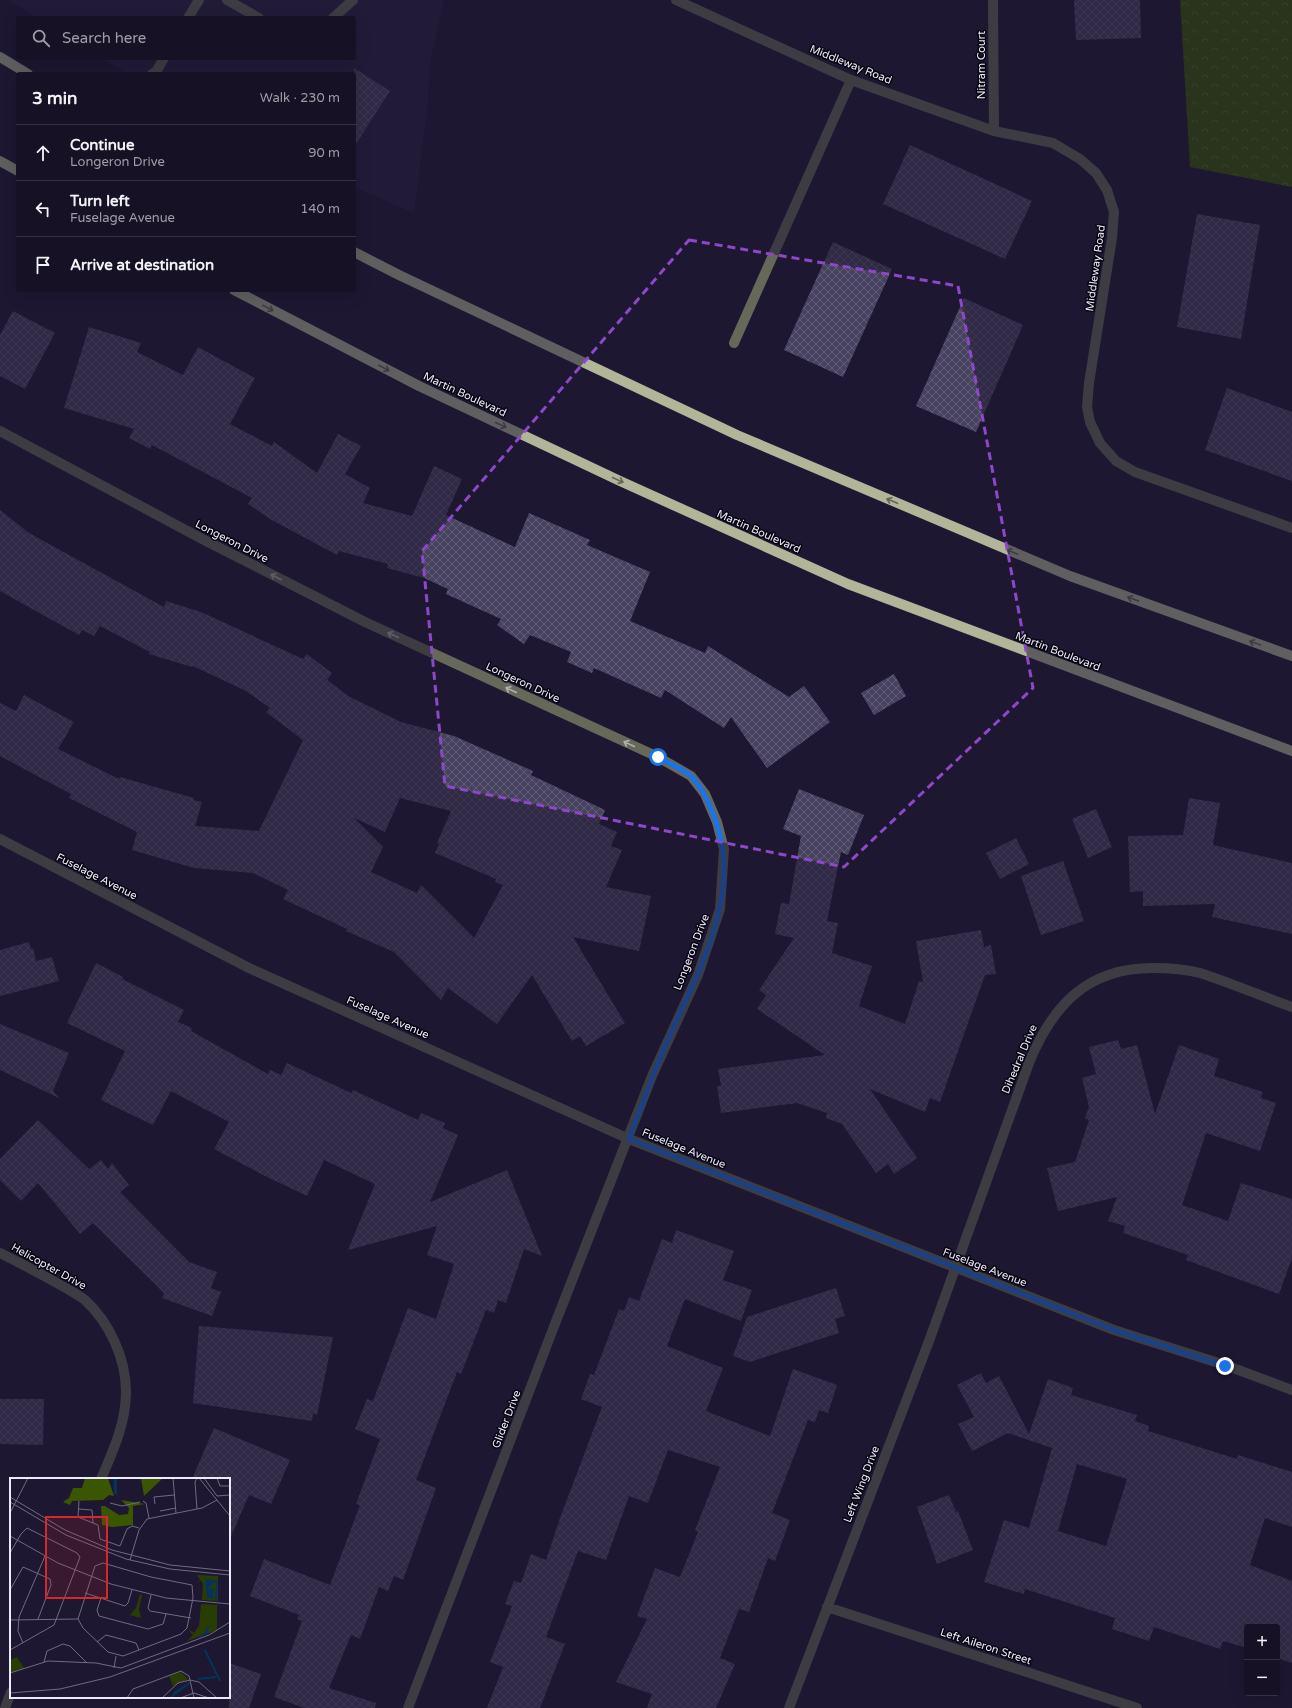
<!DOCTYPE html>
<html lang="en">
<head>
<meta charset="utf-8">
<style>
  :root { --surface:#161125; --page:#1f1a2d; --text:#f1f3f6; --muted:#9e9da7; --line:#353142 }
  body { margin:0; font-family:"Varela Round",sans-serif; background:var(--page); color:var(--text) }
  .controls { position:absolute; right:12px; bottom:12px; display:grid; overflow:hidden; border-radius:4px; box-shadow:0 4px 16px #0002 }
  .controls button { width:36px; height:36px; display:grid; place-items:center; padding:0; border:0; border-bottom:1px solid var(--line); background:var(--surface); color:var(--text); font:20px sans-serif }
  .stop { position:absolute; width:12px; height:12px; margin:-9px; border:3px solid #1a73e8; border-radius:50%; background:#fff }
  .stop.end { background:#1a73e8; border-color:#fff; box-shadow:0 1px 4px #0008 }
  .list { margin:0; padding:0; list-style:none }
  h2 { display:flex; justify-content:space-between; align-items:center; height:52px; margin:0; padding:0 16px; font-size:17px }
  h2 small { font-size:13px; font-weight:400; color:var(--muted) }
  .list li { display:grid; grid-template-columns:26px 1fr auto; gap:12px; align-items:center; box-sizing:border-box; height:56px; padding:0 16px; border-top:1px solid var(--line) }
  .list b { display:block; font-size:15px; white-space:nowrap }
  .list p { margin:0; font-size:13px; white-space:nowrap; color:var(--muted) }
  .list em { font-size:13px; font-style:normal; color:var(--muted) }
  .icon { flex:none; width:22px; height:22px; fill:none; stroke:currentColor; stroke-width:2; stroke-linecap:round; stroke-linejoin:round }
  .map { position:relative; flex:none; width:1292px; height:1708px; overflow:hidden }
  .search { position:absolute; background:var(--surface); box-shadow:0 4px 16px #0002; left:16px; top:16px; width:340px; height:44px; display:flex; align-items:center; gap:10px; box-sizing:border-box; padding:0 14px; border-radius:4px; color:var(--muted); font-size:15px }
  .panel { position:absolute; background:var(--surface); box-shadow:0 4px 16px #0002; left:16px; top:72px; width:340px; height:220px; border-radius:4px }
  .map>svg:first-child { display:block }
  .built { fill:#272040 }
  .forest { fill:url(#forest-crowns) }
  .building { fill:url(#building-cross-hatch); fill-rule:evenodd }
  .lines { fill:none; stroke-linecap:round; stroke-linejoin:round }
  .minor { stroke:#66685a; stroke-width:10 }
  .major { stroke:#b2b598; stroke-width:10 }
  .oneway { stroke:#65665a }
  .oneway2 { stroke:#b0b0b3 }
  .route { stroke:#1a73e8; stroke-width:5 }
  .marked { fill:none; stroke:#8c48c8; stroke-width:3; stroke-dasharray:8 5; stroke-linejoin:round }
  .labels { text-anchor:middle; stroke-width:3; stroke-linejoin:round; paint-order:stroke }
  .street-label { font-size:11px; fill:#edeafc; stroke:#07050f }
  .inset-river { fill:none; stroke:#04345d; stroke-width:2 }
  .inset-road { fill:none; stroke:#706b82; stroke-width:1 }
  .view { fill:#d62828; fill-opacity:0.15; stroke:#d62828; stroke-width:2 }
  .inset-edge { fill:none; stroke:#edeafc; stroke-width:2 }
</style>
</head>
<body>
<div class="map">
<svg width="1292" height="1708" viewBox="0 0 1292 1708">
  <defs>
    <pattern id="forest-crowns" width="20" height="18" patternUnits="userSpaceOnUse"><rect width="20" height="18" fill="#3a5600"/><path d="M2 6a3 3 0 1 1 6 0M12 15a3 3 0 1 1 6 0" fill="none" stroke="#576e26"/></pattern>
    <pattern id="building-cross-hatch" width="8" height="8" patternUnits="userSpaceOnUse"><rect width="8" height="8" fill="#47425f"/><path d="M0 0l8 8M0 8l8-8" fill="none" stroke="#625d77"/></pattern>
  </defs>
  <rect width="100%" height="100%" fill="#1d1731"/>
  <path class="built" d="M8 0H444L431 59 427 110 414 213 354 187V74H128L102 58H354V18H37Z"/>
  <path class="forest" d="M1180 0H1292V187L1190 167Z"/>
  <path class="building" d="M1074 0H1140L1141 38 1076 40Z
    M354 68 390 91 354 147Z
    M910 145 1032 201 1005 259 883 204Z
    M1197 214 1260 225 1241 339 1177 327Z
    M833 242 892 269 843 377 784 350Z
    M964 298 1023 325 976 432 916 406Z
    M13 311 55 333 25 389 0 376V335Z
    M89 327 141 343 137 352 183 375 198 347 255 378 230 424 272 446 274 442 317 473 338 434 361 446 345 474 370 488 363 503 412 516 434 466 462 479 446 515 515 547 529 513 590 540 587 545 650 572 630 621 705 653 708 646 789 697 804 686 830 722 767 768 731 717 724 728 665 690 661 698 594 668 592 673 567 662 571 652 530 635 524 644 497 625 501 619 446 594 448 589 424 578 387 568 388 564 339 551 337 555 270 519 248 504 252 498 152 445 150 449 129 438 134 429 64 408Z
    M1227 388 1292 412V481L1205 450Z
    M0 510 29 533 164 607 166 601 201 612 303 659 307 654 332 673 327 680 350 697 401 722 454 736 533 771 531 775 605 810 599 824 617 832 611 846 622 850 606 887 651 896 639 951 573 937 625 1023 586 1046 580 1036 572 1041 532 975 497 1024 448 988 441 1000 394 952 346 931 347 929 283 899 288 890 253 873 194 868 132 850 137 832 69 798 71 794 0 756V703L16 711 24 695 74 722 58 749 119 779 120 777 194 798 193 800 202 802 195 826 259 831 303 740 266 712 270 708 246 691 193 666 192 667 149 654 150 652 100 626 94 636 82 630 79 635 0 591ZM400 798 451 811 437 843 439 844 435 853 496 879 495 882 503 885 474 938 421 885 417 893 371 872 383 847 354 818 385 832Z
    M894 674 906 696 874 715 861 693Z
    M799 789 864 815 848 855 841 852 827 921 838 923 832 953 872 966 859 1006 905 1024 919 981 923 982 916 941 981 930 984 947 991 945 996 974 985 975 940 1102 930 1098 925 1112 870 1089 917 1158 894 1174 888 1164 876 1173 842 1124 826 1118 827 1113 797 1103 721 1113 717 1086H721L718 1069 825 1055 757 1009 766 995 759 990 794 938 775 934 781 903 789 904 801 836 783 829Z
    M1189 798 1220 803 1213 845 1292 863V934L1212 917 1215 904 1143 906V891L1130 892 1128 836 1183 835Z
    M1096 809 1112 847 1088 858 1072 819Z
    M1016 838 1029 864 1000 879 986 853Z
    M1063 861 1084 921 1041 935 1021 876Z
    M29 942 31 949 33 948 36 961 52 957 59 981 0 996V950Z
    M96 963 123 977 122 979 184 1010 178 1022 192 1028 191 1031 268 1074 270 1070 281 1075 287 1063 351 1093 353 1090 418 1120 421 1113 445 1123 443 1128 458 1135 430 1202 507 1170 542 1256 524 1249 506 1303 498 1300 494 1313 486 1310 461 1374 457 1372 416 1480 436 1488 403 1580 394 1576 388 1591 379 1587 360 1639 351 1635 329 1688 376 1703 375 1708H304L274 1697 302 1621 297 1619 299 1615 250 1596 264 1559 330 1585 360 1505 356 1504 380 1439 355 1429 367 1399 373 1401 408 1308 436 1319 454 1264 427 1255 437 1226 348 1250 375 1184 324 1160 307 1196 265 1176 214 1149 229 1122 171 1091 153 1125 101 1100 125 1051 67 1023Z
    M0 1024 69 1053 53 1091 59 1098 0 1070Z
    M1118 1040 1121 1049 1137 1045 1155 1114 1179 1045 1219 1059 1214 1076 1263 1092 1261 1098 1276 1103 1260 1151 1206 1133 1182 1205 1228 1221 1241 1183 1292 1199V1258L1279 1294 1186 1260 1188 1255 1123 1233 1125 1226 1108 1221 1117 1197 1058 1211 1047 1168 1075 1162 1089 1120 1085 1118 1089 1107 1082 1078 1096 1074 1089 1047Z
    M38 1120 89 1169 101 1160 108 1169 112 1163 129 1185 120 1192 189 1262 217 1272 211 1288 221 1292 212 1316 162 1298 164 1293 93 1223 80 1234 38 1183 21 1201 0 1180V1159Z
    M676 1230 734 1251 723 1280 752 1290 741 1321 685 1299 667 1346 723 1368 706 1411 770 1436 793 1369 837 1385 828 1413 819 1410 815 1422 808 1420 772 1513 790 1520 775 1561 768 1558 749 1612 739 1609 720 1658 735 1664 716 1708H647L652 1694 616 1682 647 1619 637 1616 655 1568 680 1577 698 1532 695 1530 720 1467 668 1450 648 1503 629 1496 606 1560 578 1551 546 1637 565 1644 540 1708H487L503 1667 490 1662 512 1606 505 1604 514 1581 521 1583 531 1554 546 1560 560 1518 602 1407 581 1399 590 1374 594 1375 619 1309 624 1311 629 1297 639 1301 662 1239 672 1243Z
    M836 1288 845 1316 835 1319 839 1333 750 1362 733 1356 747 1317Z
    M199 1326 333 1337 317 1415 313 1413 312 1421 193 1403Z
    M981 1373 986 1383 999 1376 1029 1434 1048 1379 1073 1388 1071 1395 1137 1415 1135 1421 1149 1426 1148 1431 1237 1459 1238 1455 1292 1472V1527L1265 1518 1250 1565 1292 1581V1663L1277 1658V1627H1247V1648L1223 1641 1220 1649 1154 1627 1149 1641 1112 1629 1115 1618 1025 1589 1024 1594 984 1582 1004 1520 1029 1528 1052 1448 1008 1433 972 1451 958 1424 974 1417 957 1385ZM1077 1464 1127 1479 1106 1546 1058 1531Z
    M0 1399H44L43 1445 0 1444Z
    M214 1428 290 1460 271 1504 249 1495 229 1541V1479H192Z
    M949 1495 956 1512 958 1511 973 1550 937 1564 917 1507Z
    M229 1663 261 1674 249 1708H229Z"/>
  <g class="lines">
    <path class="minor" d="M227 0 259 18
      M676 0 851 80 994 131 1053 143 1080 159 1096 173 1107 190 1114 212 1112 238 1089 383 1087 407 1090 422 1100 443 1116 461 1135 472 1292 528
      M993 0 994 131
      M188 18 199 0
      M333 18 353 0
      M152 74 156 72 164 58
      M734 343 851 80
      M0 431 206 541 365 622 658 757 691 776 705 794 717 822 724 849 720 909 698 975 652 1076 553 1329 408 1708
      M0 839 249 968 629 1139 1114 1330 1225 1365 1292 1390
      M0 1253C22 1264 43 1275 64 1287 71 1291 79 1295 85 1300 109 1322 126 1358 126 1392 126 1423 113 1451 101 1479
      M827 1607 1137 1708
      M5 1708 11 1692
      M789 1708 929 1341 1029 1063C1052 1006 1087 968 1152 968 1168 968 1185 969 1200 973 1231 983 1261 996 1292 1007"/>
    <path class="major" d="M0 57 28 74
      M0 161 18 171
      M354 252 399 275 737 435 1070 576 1292 656
      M234 290 419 386 620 481 848 584 1292 751"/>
  </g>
  <defs><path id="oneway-shaft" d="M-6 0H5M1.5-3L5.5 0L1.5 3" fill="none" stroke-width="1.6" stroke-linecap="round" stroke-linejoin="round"/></defs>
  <g class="oneway">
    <use href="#oneway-shaft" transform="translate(268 308) rotate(27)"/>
    <use href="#oneway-shaft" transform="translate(384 368) rotate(27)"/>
    <use href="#oneway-shaft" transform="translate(501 425) rotate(25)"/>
    <use href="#oneway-shaft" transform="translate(618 480) rotate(25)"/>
    <use href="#oneway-shaft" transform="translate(892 501) rotate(-157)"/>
    <use href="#oneway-shaft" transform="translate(1012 552) rotate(-157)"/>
    <use href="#oneway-shaft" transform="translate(1133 599) rotate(-160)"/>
    <use href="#oneway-shaft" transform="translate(1255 643) rotate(-160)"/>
  </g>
  <g class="oneway2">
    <use href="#oneway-shaft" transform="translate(276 577) rotate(-153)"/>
    <use href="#oneway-shaft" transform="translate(393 635) rotate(-155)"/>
    <use href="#oneway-shaft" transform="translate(511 690) rotate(-155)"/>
    <use href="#oneway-shaft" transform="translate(629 744) rotate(-155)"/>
  </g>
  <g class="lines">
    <path class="route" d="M658 757C668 763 683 769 692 777 703 789 708 801 714 816 744 891 700 968 670 1035 655 1069 642 1104 629 1139L1114 1330 1225 1366"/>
  </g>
  <path d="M0 0H1292V1708H0ZM689 240 958 286 1033 688 844 867 445 786 422 551Z" fill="#1d1731" fill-opacity=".55" fill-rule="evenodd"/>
  <path class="marked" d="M689 240 958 286 1033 688 844 867 445 786 422 551Z"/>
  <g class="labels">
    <g class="street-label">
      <text transform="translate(851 64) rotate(22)" y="4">Middleway Road</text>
      <text transform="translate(981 65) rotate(-90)" y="4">Nitram Court</text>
      <text transform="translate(1095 268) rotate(-82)" y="4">Middleway Road</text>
      <text transform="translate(465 394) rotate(25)" y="4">Martin Boulevard</text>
      <text transform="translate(759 531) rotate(24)" y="4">Martin Boulevard</text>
      <text transform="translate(232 541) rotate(27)" y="4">Longeron Drive</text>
      <text transform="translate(1058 651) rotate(21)" y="4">Martin Boulevard</text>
      <text transform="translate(523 682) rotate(25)" y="4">Longeron Drive</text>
      <text transform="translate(97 876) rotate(27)" y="4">Fuselage Avenue</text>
      <text transform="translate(691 952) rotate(-69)" y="4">Longeron Drive</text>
      <text transform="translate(388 1017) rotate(24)" y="4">Fuselage Avenue</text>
      <text transform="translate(1019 1059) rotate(-67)" y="4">Dihedral Drive</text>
      <text transform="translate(684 1148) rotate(22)" y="4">Fuselage Avenue</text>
      <text transform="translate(49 1266) rotate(29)" y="4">Helicopter Drive</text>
      <text transform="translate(985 1267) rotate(21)" y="4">Fuselage Avenue</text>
      <text transform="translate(506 1419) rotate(-69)" y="4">Glider Drive</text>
      <text transform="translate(861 1484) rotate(-69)" y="4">Left Wing Drive</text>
      <text transform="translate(986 1646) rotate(18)" y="4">Left Aileron Street</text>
    </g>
  </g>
  <g transform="translate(10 1478)">
    <rect width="220" height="220" fill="#1d1731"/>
    <path d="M75 0H98L104 18 99 17 93 22 62 23 60 27 53 24 59 20 63 10H72ZM131 0H153L134 18ZM111 22 135 26 123 28V47L102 49 92 47 91 28H95L109 37 118 36 119 30Z" fill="#3a5600"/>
    <path d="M7 179 14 190 0 195V182Z" fill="#293d03"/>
    <path d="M187 97 208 98V123L192 122 193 106 191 102 184 107 190 102ZM130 116 132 117 129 131 131 140 120 137 126 130ZM191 126 207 127V152L177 163 183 157 178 151 184 155 189 148ZM171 194 178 201 163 208 159 198Z" fill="#293d03"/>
    <path d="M193 130 207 131V138L202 143 192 142Z" fill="#293d03"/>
    <path d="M103 0H107V17L112 22 104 15ZM195 100 204 105 198 111 204 110 203 121 197 120Z" fill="#04345d"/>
    <path class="inset-river" d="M199 101 207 104 206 122M189 159 196 155 199 148M195 172 210 203M188 201 206 199M164 215 175 208M160 220 179 205"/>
    <path class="inset-road" d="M163 0 166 35M189 0 220 38M194 0 207 18 220 17M207 0 210 8H220M0 19 55 52 102 72 160 87 220 93M69 23 68 39 88 47 90 61 110 68 117 51 122 48 129 50M133 23 136 25 139 40M0 24 56 57 116 81 160 91 220 97M100 25 112 28 130 24M145 26 144 19 164 17M68 31 82 32 83 45M187 31 185 4 187 0M150 33 166 30M0 35 18 0M0 58 48 85 101 106 156 120 220 126M0 75 11 56 17 50 67 75 70 79 44 147 0 172M120 82 129 52 137 41 192 30 207 22M93 85 141 99 182 107 183 120 177 150 171 156 113 178 98 174 73 150 68 141 85 88ZM0 112 13 89 40 101 41 107 28 141M75 115 115 128 118 125 122 112M141 117 138 130 140 133 181 140M91 120 87 132 89 138 138 151 153 146 156 136M0 142 68 141M87 164 96 157 126 165 129 172M13 165 8 153 9 139 35 78M34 184 37 173 53 166 60 168 77 185M104 190 106 178M0 195 38 183 86 185 111 190 199 157 220 144M0 215 50 211 100 199 220 155M117 220 123 211 171 193 179 198 184 220M152 220 168 205 180 202 189 204 207 220M170 220 184 215 199 220"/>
    <path class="view" d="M36 39H97V120H36Z"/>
    <rect width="220" height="220" class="inset-edge"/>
  </g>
</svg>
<div class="controls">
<button>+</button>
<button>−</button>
</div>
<div class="stop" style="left:658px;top:757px"></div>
<div class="stop end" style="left:1225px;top:1366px"></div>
<div class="search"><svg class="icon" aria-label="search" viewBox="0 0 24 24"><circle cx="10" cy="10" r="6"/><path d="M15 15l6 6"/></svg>Search here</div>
<section class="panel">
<h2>3 min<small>Walk · 230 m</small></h2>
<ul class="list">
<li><svg class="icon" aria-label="ahead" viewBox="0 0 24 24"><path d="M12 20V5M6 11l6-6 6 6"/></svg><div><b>Continue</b><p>Longeron Drive</p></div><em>90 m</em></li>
<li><svg class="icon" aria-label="left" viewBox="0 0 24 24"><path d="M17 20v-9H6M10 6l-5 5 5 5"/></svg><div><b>Turn left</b><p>Fuselage Avenue</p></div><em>140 m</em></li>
<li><svg class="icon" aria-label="arrive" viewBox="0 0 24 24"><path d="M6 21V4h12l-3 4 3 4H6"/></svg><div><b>Arrive at destination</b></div></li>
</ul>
</section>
</div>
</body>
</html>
